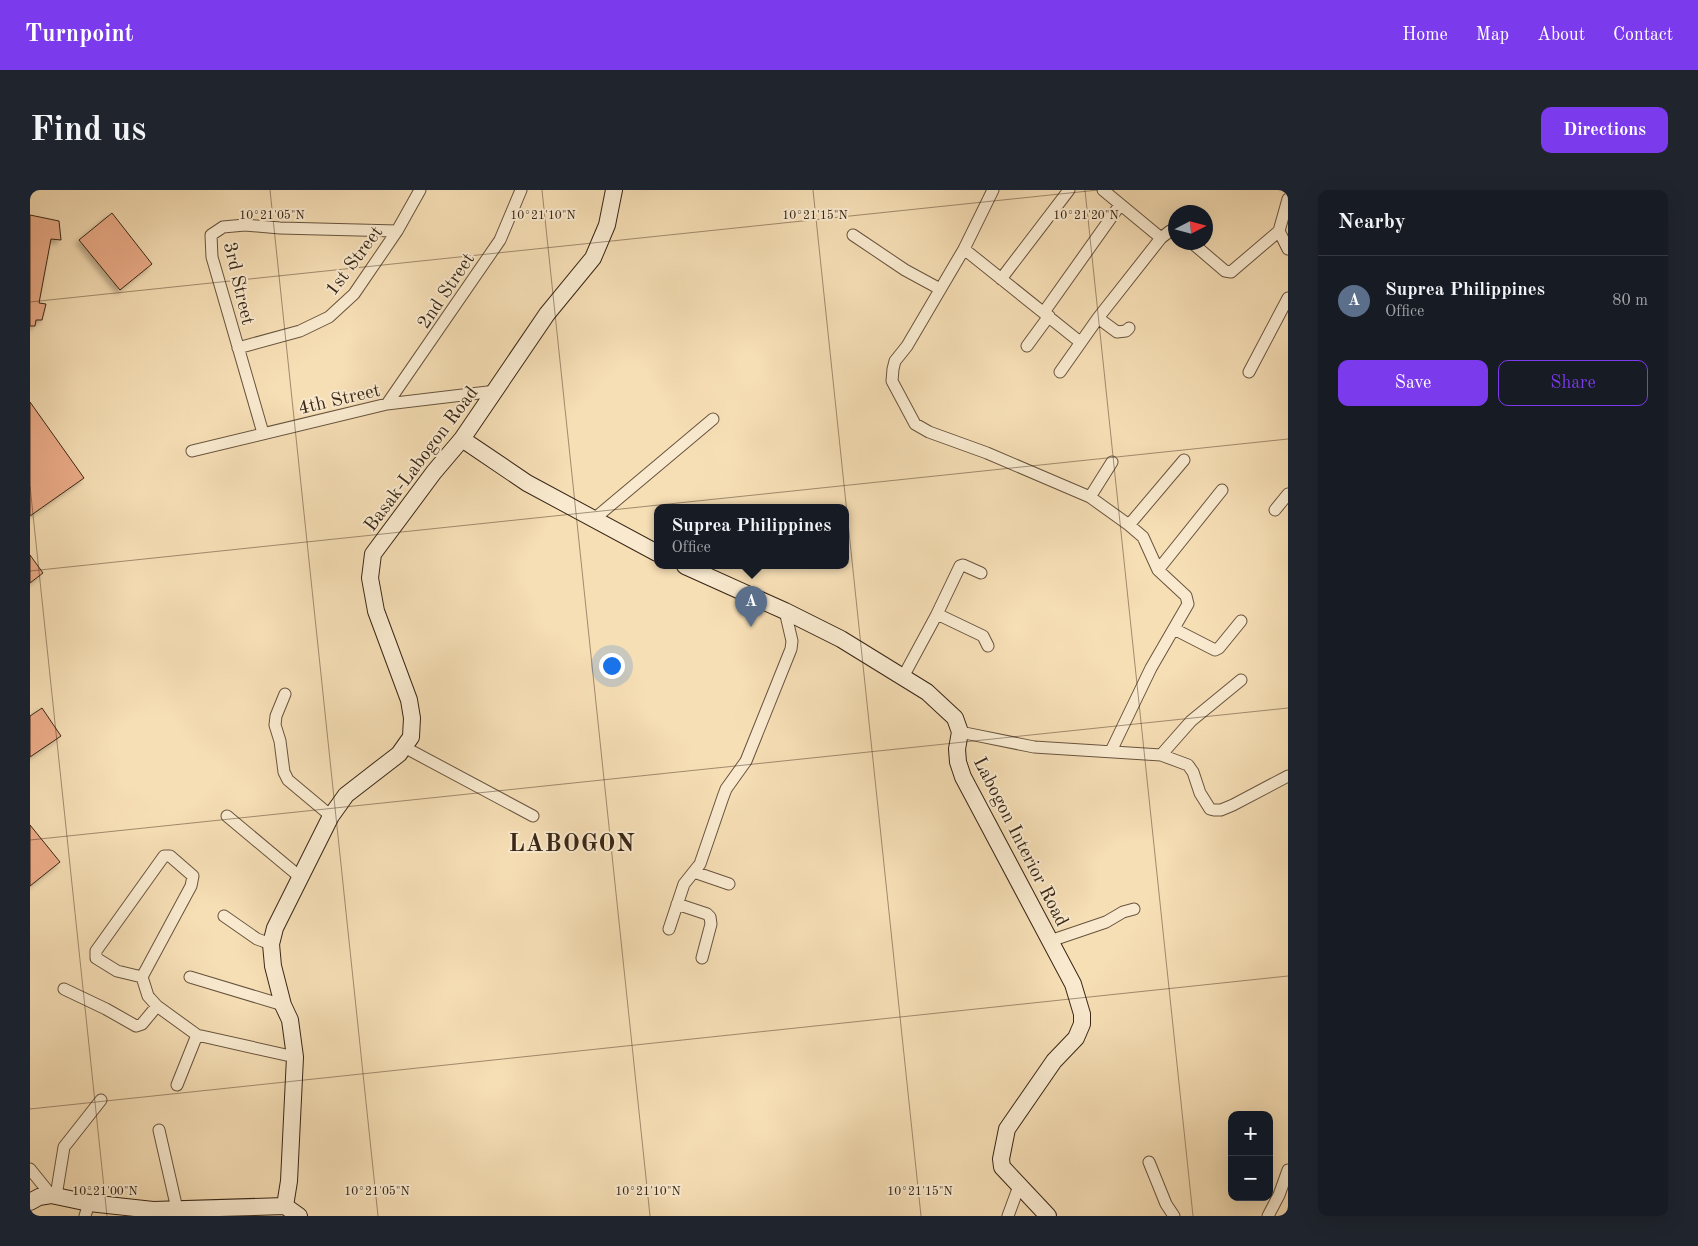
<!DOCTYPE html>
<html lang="en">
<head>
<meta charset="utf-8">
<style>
  :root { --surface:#171b24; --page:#20242c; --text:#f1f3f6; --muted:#9ea1a6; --line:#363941; --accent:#7c3aed }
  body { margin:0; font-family:"Old Standard TT",serif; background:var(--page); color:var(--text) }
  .controls { position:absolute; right:15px; bottom:15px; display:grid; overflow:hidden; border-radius:10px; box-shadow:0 5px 20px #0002 }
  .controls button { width:45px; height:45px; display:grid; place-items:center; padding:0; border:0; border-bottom:1px solid var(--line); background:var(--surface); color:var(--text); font:25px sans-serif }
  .compass { position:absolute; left:1138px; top:15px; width:45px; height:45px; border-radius:50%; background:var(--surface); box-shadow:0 5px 20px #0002; rotate:84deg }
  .you { position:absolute; left:581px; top:475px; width:18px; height:18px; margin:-12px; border:4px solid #fff; border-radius:50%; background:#1a73e8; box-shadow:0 0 0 8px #1a73e833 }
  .badge { display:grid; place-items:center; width:32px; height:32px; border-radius:50%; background:var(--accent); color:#fff; font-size:16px; font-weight:700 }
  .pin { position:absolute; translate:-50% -41px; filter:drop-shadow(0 1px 2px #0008) }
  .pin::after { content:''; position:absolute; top:26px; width:18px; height:15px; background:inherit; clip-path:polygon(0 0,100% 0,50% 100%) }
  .popup { position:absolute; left:624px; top:314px; width:195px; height:65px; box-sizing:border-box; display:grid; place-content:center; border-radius:10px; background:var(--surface); filter:drop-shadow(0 1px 4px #0005); font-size:16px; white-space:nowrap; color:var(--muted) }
  .popup b { font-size:19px; color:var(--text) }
  .popup::after { content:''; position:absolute; left:50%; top:100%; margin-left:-10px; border:10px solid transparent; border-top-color:var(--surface) }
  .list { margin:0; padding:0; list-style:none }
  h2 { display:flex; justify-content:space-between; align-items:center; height:65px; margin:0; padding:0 20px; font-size:21px }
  h2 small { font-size:16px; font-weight:400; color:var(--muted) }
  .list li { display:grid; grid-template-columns:32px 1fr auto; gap:15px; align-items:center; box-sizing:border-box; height:90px; padding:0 20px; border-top:1px solid var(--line) }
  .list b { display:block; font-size:19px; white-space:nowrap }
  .list p { margin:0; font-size:16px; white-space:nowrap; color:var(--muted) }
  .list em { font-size:16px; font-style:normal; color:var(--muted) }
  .actions { display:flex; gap:10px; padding:15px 20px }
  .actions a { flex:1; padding:11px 0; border:1px solid var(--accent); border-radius:10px; text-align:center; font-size:18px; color:var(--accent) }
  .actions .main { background:var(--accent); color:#fff }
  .map { position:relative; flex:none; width:1258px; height:1026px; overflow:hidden; border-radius:10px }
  header { display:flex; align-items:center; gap:30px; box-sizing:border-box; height:70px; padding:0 25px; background:var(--accent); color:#fff }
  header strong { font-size:24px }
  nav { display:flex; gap:28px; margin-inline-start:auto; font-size:18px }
  .intro { display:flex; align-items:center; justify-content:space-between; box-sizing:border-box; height:120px; padding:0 30px }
  h1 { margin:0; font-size:35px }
  .button { padding:12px 22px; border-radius:10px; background:var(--accent); color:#fff; font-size:18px; font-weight:700 }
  main { display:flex; gap:30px; padding:0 30px }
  aside { flex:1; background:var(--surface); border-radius:10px; box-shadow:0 5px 20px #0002 }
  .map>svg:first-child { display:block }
  .building { fill:#ebac88; stroke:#392616; filter:url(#shadow) }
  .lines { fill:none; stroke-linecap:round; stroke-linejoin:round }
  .street-casing { stroke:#68543e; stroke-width:13 }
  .secondary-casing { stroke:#392616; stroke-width:18 }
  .street { stroke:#f9eacf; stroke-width:11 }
  .secondary { stroke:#f9eacf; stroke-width:16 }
  .ticks { fill:none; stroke:#392616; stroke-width:1; stroke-opacity:0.45 }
  .labels { text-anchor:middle; stroke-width:4; stroke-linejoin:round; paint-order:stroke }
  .street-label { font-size:19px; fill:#392616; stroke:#f9eacf }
  .district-label { font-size:24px; font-weight:bold; letter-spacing:1px; fill:#392616; stroke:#f9eacf }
  .ticks-label { font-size:12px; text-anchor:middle; fill:#392616; stroke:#f9eacf; stroke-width:4; stroke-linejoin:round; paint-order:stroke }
</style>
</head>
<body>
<header>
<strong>Turnpoint</strong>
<nav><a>Home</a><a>Map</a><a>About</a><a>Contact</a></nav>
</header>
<div class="intro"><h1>Find us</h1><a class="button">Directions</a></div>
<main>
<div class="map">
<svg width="1258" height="1026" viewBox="0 0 1258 1026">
  <defs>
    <filter id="shadow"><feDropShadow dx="-3.5" dy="3.5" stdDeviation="2.5" flood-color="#0004"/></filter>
  </defs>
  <rect width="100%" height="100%" fill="#f6deb5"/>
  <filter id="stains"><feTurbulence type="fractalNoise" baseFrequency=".004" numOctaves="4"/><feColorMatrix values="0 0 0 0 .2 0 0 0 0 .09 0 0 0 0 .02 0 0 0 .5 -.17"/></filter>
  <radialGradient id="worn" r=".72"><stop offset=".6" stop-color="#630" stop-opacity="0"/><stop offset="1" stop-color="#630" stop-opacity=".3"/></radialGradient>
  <path class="building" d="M82 23 122 74 90 100 49 50Z
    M0 25 29 31 31 50 21 49 9 113 16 114 12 130H6L5 136H0Z
    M0 212 54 288 0 326Z
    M0 365 13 383 0 393Z
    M12 518 31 546 0 567V526Z
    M0 635 30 672 0 696Z"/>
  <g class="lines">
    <g class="street-casing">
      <path id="street" d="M963 0 934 59 877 156 865 171 863 179 862 191 885 234 899 242 957 263 1060 307 1099 335 1113 347 1128 380 1156 406 1158 414 1121 478 1081 561
        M1073 0 1131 48
        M1249 41 1258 59
        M823 45 875 80 910 99
        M1161 52 1195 81 1201 82 1249 41 1258 9
        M934 59 1050 152
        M971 89 1039 0
        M1014 122 1090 15
        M1068 128 1087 142 1096 141 1099 138
        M997 156 1019 126
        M208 158 270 141 299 127 324 104 367 41 390 0
        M1030 182 1068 128 1131 48 1140 41 1146 43
        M1219 182 1258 108
        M357 214 470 50 491 0
        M233 243 182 67 181 45 193 37 215 35 250 38 367 41
        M162 261 357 214 466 201
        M1060 307 1082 272
        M1245 320 1258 304
        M564 329 683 229
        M1099 335 1154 270
        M1128 380 1192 300
        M907 424 930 376 933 375 951 383
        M1144 439 1185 460 1189 458 1211 431
        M873 487 907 424 953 446 958 456
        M255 504 246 526 245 535 250 551 254 582 258 590 301 626
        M930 542 1004 557 1131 565 1158 575 1163 582 1170 603 1180 619 1184 620H1191L1203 615 1258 586
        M374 557 503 626
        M1131 565 1161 531 1211 490
        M197 626 270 687
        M664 682 699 694
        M647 714 677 724 680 727 681 734 672 768
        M194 726 227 749 241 754
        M639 739 654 694 670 674 693 607 696 599 716 571 761 459 762 451 755 421
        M1020 751 1076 732 1093 722 1104 719
        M112 787 87 781 66 768V761L134 666H140L163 686 161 696 112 787 118 806 127 816 167 845 265 867
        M160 787 253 815
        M34 799 76 819 106 836 112 834 127 816
        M147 895 167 845
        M129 940 147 1019
        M1119 972 1136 1014 1144 1026
        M0 979 21 1005
        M26 1006 34 957 71 910
        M55 1026 59 1013
        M978 1026 989 996
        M1238 1026 1249 1005 1258 980"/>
    </g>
    <g class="secondary-casing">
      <path id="secondary" d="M432 249 497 293 627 363
        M655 376 755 421 811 449 897 502 925 528 930 542 927 559 928 572 933 587 1043 794 1052 824V834L1046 848 1024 871 977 939 971 969 972 977 1018 1026
        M0 1012 9 1007 21 1005 59 1013 123 1020 255 1016
        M255 1016 259 991 265 867 260 830 253 815 243 776 241 754 245 738 301 626 316 605 369 564 381 547 382 528 379 510 346 421 340 388 343 364 404 282 432 249 517 124 563 68 577 35 584 0
        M255 1016 269 1026"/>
    </g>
    <use href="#street" class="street"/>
    <use href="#secondary" class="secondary"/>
  </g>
  <path class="ticks" d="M240 0 348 1026M512 0 620 1026M783 0 891 1026M1055 0 1163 1026M0 112 1068 0M0 296 77 1026M0 381 1258 249M0 650 1258 518M0 919 1258 786"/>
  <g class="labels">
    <g class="street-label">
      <text transform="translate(323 70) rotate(-53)" y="7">1st Street</text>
      <text transform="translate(210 93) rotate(77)" y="7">3rd Street</text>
      <text transform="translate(415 100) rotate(-56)" y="7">2nd Street</text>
      <text transform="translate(309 208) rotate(-13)" y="7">4th Street</text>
      <text transform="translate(390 268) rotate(-53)" y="7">Basak-Labogon Road</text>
      <text transform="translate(992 651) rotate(63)" y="7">Labogon Interior Road</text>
    </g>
    <g class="district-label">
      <text x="542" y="661">LABOGON</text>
    </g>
  </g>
  <g class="ticks-label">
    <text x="242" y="29">10°21'05"N</text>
    <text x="513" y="29">10°21'10"N</text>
    <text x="785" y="29">10°21'15"N</text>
    <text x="1056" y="29">10°21'20"N</text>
    <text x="75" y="1005">10°21'00"N</text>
    <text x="347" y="1005">10°21'05"N</text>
    <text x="618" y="1005">10°21'10"N</text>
    <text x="890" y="1005">10°21'15"N</text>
  </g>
  <rect width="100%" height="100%" filter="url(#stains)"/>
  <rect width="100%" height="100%" fill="url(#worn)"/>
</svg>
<div class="controls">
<button>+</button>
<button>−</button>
</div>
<svg class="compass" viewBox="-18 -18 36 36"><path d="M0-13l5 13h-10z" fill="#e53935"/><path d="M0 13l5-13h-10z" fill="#9ea1a6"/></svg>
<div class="you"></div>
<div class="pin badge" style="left:721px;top:437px;background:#5c6f8a">A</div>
<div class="popup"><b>Suprea Philippines</b>Office</div>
</div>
<aside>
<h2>Nearby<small></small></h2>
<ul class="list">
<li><span class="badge" style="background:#5c6f8a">A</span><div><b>Suprea Philippines</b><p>Office</p></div><em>80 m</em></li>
</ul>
<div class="actions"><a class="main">Save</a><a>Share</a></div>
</aside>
</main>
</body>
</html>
